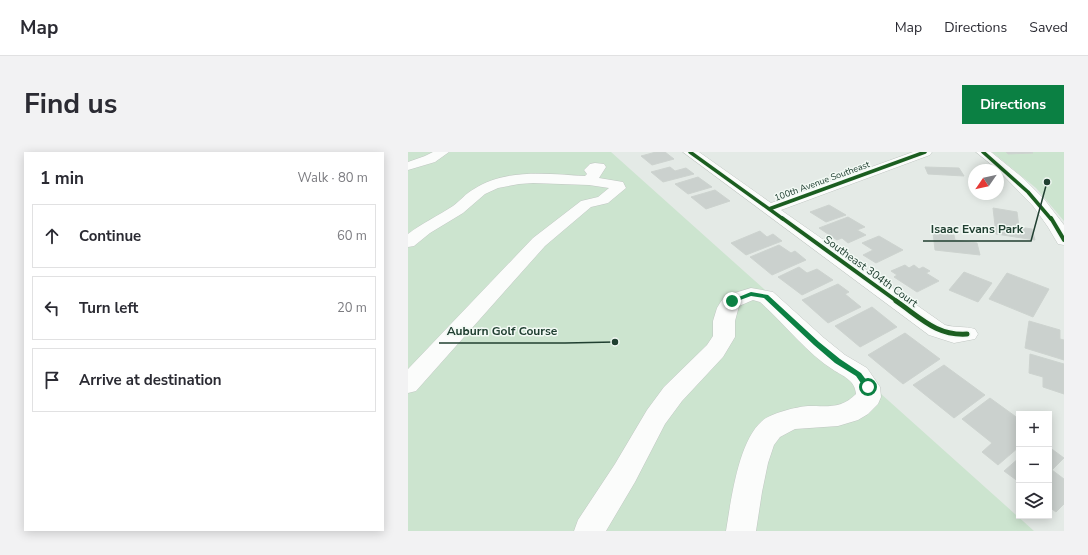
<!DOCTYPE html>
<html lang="en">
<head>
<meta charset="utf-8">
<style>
  :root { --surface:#fff; --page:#f2f2f3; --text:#2b2b33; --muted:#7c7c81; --line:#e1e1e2; --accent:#0b8043 }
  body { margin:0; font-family:"Nunito Sans",sans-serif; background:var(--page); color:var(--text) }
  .controls { position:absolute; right:12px; bottom:12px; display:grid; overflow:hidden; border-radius:0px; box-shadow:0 2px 10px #0003 }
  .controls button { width:36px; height:36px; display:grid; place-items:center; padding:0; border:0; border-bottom:1px solid var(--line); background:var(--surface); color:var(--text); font:20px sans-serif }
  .compass { position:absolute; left:560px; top:12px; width:36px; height:36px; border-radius:50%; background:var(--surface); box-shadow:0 2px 10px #0003; rotate:236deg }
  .stop { position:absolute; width:12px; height:12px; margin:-9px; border:3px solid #0b8043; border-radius:50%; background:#fff }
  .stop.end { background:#0b8043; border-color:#fff; box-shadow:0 1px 4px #0008 }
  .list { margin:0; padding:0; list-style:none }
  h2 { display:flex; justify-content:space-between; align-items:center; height:52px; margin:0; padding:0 16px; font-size:17px }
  h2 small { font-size:13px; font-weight:400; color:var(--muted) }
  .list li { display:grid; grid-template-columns:26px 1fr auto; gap:12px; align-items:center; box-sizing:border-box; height:64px; margin:0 8px 8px; padding:0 8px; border:1px solid var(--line); border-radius:0px }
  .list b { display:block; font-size:15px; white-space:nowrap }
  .list em { font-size:13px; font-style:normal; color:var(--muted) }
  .icon { flex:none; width:22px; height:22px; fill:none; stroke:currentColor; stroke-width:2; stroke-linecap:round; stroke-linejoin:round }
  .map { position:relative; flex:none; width:656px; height:379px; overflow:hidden; border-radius:0px }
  header { display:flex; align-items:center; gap:24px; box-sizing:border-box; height:56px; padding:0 20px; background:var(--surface); border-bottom:1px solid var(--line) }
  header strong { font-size:19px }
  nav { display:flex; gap:22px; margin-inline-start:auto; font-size:14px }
  .intro { display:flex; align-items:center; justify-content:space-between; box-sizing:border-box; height:96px; padding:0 24px }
  h1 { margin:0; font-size:28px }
  .button { padding:10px 18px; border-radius:0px; background:var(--accent); color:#fff; font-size:14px; font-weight:700 }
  main { display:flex; gap:24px; padding:0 24px }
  aside { flex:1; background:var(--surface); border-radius:0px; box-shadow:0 2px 10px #0003 }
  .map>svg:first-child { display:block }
  .green { fill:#cce4cf }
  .building { fill:#cbd1ce; stroke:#cdd3cf }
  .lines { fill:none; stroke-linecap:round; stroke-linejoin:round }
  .minor-casing { stroke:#c1c7c3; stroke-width:1 }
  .minor { fill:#fbfcfb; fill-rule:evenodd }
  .cycleway-far2-casing { stroke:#f2f9f4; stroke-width:5 }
  .cycleway-far1-casing { stroke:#f2f9f4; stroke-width:6 }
  .cycleway-casing { stroke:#f2f9f4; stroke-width:8 }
  .cycleway-far2 { stroke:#1b5e20; stroke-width:3.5 }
  .cycleway-far1 { stroke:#1b5e20; stroke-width:4 }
  .cycleway { stroke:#1b5e20; stroke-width:5 }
  .route { fill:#0b8043 }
  .labels { text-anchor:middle; stroke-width:3; stroke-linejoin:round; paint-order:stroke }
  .far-street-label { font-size:9px; fill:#203f31; stroke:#f2f9f4 }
  .street-label { font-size:11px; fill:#203f31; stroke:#f2f9f4 }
  .leader { fill:none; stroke:#203f31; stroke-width:1.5 }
  .callout-dot { fill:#203f31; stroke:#f2f9f4; stroke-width:1.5 }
  .callout-label { font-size:12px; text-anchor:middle; font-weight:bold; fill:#203f31; stroke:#f2f9f4; stroke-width:3; stroke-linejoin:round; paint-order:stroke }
</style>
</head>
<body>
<header>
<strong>Map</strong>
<nav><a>Map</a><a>Directions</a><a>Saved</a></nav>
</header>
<div class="intro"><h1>Find us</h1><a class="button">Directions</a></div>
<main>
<aside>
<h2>1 min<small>Walk · 80 m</small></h2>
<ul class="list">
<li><svg class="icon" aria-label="ahead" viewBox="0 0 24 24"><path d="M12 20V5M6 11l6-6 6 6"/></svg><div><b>Continue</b></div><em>60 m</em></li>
<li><svg class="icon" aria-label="left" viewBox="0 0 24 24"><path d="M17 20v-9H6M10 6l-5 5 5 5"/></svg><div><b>Turn left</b></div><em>20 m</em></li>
<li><svg class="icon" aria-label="arrive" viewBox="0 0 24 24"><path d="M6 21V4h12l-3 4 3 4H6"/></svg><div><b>Arrive at destination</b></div></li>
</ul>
</aside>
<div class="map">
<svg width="656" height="379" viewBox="0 0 656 379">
  <rect width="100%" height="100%" fill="#e4eae6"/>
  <path class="green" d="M0 0H203L626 379H0Z
    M584 0H656V69L628 36Z"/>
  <path class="building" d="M248 0H257L266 7 244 13 233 4Z
    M598 0H623L625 1 600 2Z
    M262 15 267 19 278 16 286 22 255 30 243 20Z
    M517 15 551 16 556 24 520 22Z
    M290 25 304 35 280 42 267 32Z
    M307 38 322 49 298 57 283 45Z
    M421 53 438 63 418 70 402 60Z
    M585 56 609 60 611 75 624 77 627 88 588 82Z
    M440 65 457 75 449 78 458 83 440 91 434 86 429 88 411 76Z
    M352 79 359 85 365 82 374 89 338 103 323 91Z
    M525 80 546 83 547 88 569 91 572 103 527 98Z
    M471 84 495 98 468 111 455 103 465 98 454 91Z
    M371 93 383 101 387 99 398 108 364 123 342 105Z
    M497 113 501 116 506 113 511 117 515 115 522 119 518 121 531 129 509 140 486 125 489 123 483 119Z
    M391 115 399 121 409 117 425 128 394 143 370 125Z
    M556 120 584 131 570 150 541 138Z
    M599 121 641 137 625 165 581 147Z
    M430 132 441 140 437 142 453 155 420 171 394 148Z
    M464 155 489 175 452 195 427 174Z
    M621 169 652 178V187L656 188V208L617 196Z
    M497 181 532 207 495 232 460 203Z
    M622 202 656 212V242L635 235V225L621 221Z
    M536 213 577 243 546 266 505 233Z
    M582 246 611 267V295L590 313 574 300 584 291 554 267Z
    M641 295 656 306 644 318 656 327V352L648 360 641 355Z
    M611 306V330L596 319Z"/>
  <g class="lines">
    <g class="minor-casing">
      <path id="minor" d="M25 0H41L27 10 0 18V10L17 4Z
        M275 0H291L363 51 505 0H524L522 3 373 58 537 173C547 176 557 174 567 177L570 182 567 187 546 191 521 183Z
        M568 0H583L615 26 636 47 656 73V93L650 92 640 75 625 54 590 18Z
        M187 11 196 12 198 15 191 26 215 30 218 36 200 51 183 55 137 94 8 239 0 241V217L125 86 173 49 190 45 201 36 181 33 125 31 111 32 90 36 77 42 55 61 22 81 6 94 0 95V82C14 71 30 64 45 54 52 49 58 41 66 37 98 16 142 22 177 24L179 22 176 18 182 12Z
        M343 136 365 140 416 186 437 203 459 216 472 235 473 245 470 252 460 262 450 268 430 274 387 277 372 285 366 293 360 311 354 340 348 379H318C323 349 330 290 354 269 363 261 388 255 400 254 420 254 433 257 448 242 447 229 437 225 427 219 398 201 377 172 352 150L345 148 331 154 327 169V185L315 205 274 249 257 272 227 330 198 379H166L170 368 207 312 239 258 256 235 299 193 305 184V169L309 156 312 151 317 144Z"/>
    </g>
    <use href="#minor" class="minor"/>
    <g class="cycleway-far2-casing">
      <path id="cycleway-far2" d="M282 0 375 67
        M575 0 620 40 643 67
        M361 57 517 0"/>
    </g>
    <g class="cycleway-far1-casing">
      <path id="cycleway-far1" d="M374 66 490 150
        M643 66 656 88"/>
    </g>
    <g class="cycleway-casing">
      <path id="cycleway" d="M488 149C512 165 528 184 559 182"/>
    </g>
    <use href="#cycleway-far2" class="cycleway-far2"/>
    <use href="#cycleway-far1" class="cycleway-far1"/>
    <use href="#cycleway" class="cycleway"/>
  </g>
  <path class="route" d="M343 140 360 143 411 190 432 207 453 221 462 233V237H457L448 224 427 211 406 193 356 146 343 144 324 151 321 149Z"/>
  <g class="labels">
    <g class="far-street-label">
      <text transform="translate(414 29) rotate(-20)" y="3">100th Avenue Southeast</text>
    </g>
    <g class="street-label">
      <text transform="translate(463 119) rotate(36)" y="4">Southeast 304th Court</text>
    </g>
  </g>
  <path class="leader" d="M639 30L623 89H515M207 190L157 191H31"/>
  <g class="callout-dot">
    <circle cx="639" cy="30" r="4"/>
    <circle cx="207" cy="190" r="4"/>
  </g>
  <g class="callout-label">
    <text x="569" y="81">Isaac Evans Park</text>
    <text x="94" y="183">Auburn Golf Course</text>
  </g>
</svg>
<div class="controls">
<button>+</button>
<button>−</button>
<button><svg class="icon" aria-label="layers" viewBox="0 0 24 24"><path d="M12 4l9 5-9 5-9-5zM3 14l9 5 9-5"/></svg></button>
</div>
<svg class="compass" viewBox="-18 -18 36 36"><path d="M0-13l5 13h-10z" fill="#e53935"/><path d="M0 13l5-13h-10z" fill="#7c7c81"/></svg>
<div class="stop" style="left:460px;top:235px"></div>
<div class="stop end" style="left:324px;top:149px"></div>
</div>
</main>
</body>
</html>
